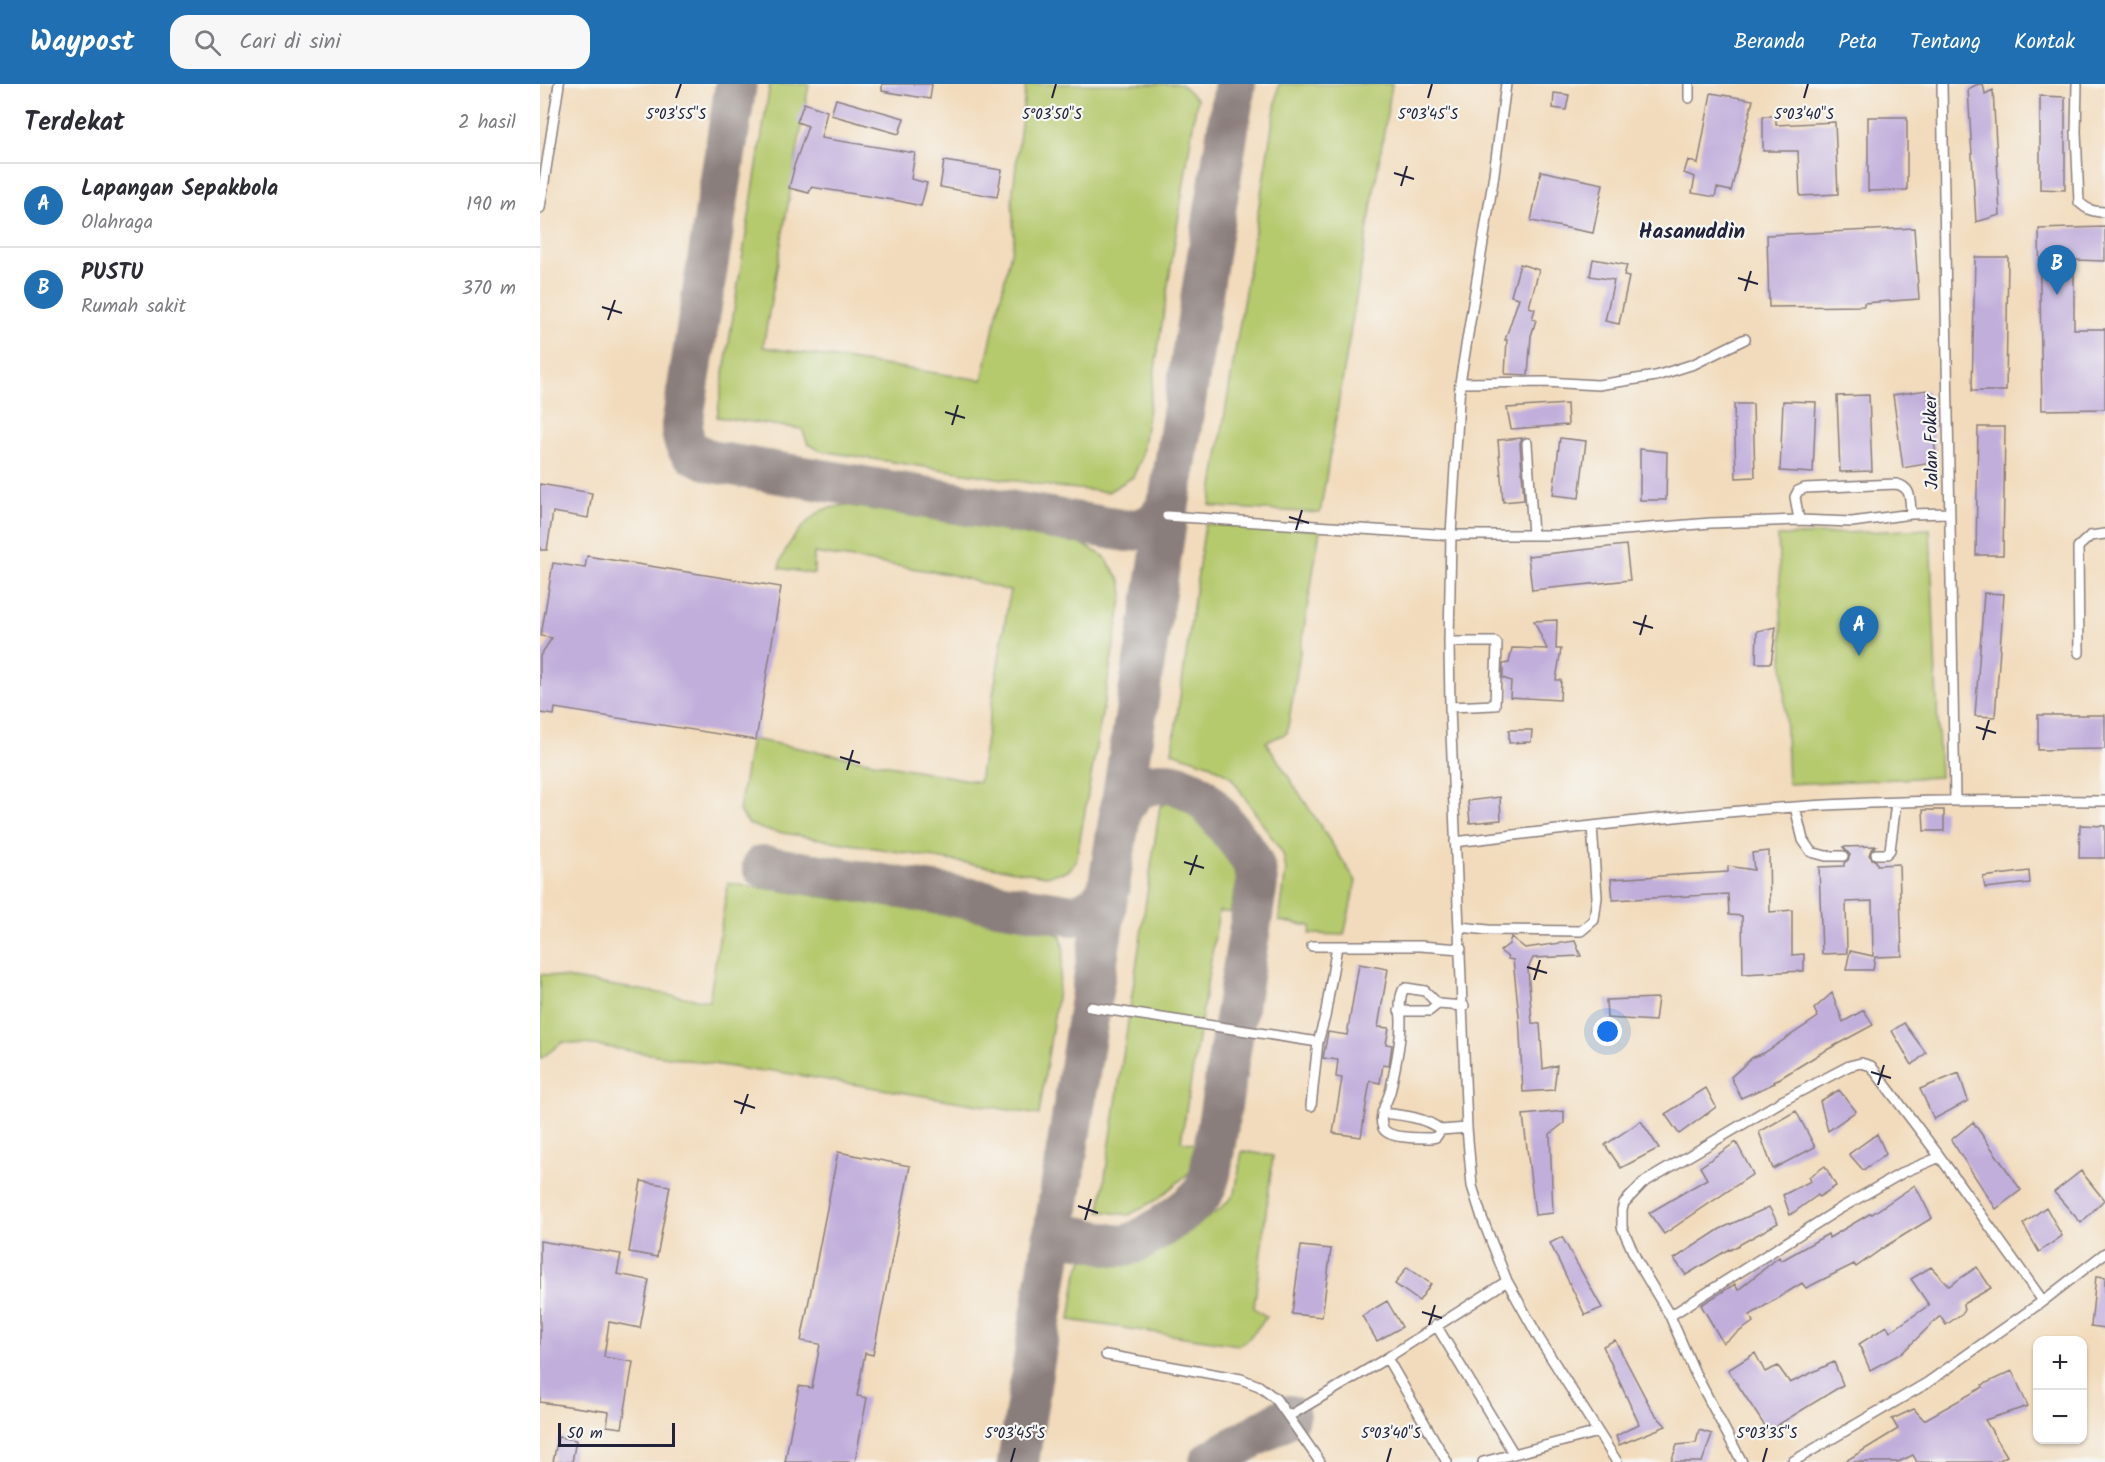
<!DOCTYPE html>
<html lang="id">
<head>
<meta charset="utf-8">
<style>
  :root { --surface:#fff; --page:#f7f7f7; --text:#2b2b33; --muted:#7c7c81; --line:#e1e1e2; --accent:#1f6fb2 }
  body { margin:0; font-family:Kalam,sans-serif; background:var(--page); color:var(--text) }
  .controls { position:absolute; right:18px; bottom:18px; display:grid; overflow:hidden; border-radius:12px; box-shadow:0 2px 4px #0004 }
  .controls button { width:54px; height:54px; display:grid; place-items:center; padding:0; border:0; border-bottom:2px solid var(--line); background:var(--surface); color:var(--text); font:30px sans-serif }
  .scale { position:absolute; left:18px; bottom:15px; width:117px; box-sizing:border-box; padding-left:6px; border:3px solid #22223b; border-top:0; font-size:16px; line-height:21px; white-space:nowrap; color:#22223b; -webkit-text-stroke:4px #f6f6f2; paint-order:stroke }
  .you { position:absolute; left:1068px; top:948px; width:21px; height:21px; margin:-15px; border:4px solid #fff; border-radius:50%; background:#1a73e8; box-shadow:0 0 0 9px #1a73e833 }
  .badge { display:grid; place-items:center; width:39px; height:39px; border-radius:50%; background:var(--accent); color:#fff; font-size:20px; font-weight:700 }
  .pin { position:absolute; translate:-50% -50px; filter:drop-shadow(0 2px 3px #0008) }
  .pin::after { content:''; position:absolute; top:32px; width:21px; height:18px; background:inherit; clip-path:polygon(0 0,100% 0,50% 100%) }
  .list { margin:0; padding:0; list-style:none }
  h2 { display:flex; justify-content:space-between; align-items:center; height:78px; margin:0; padding:0 24px; font-size:26px }
  h2 small { font-size:20px; font-weight:400; color:var(--muted) }
  .list li { display:grid; grid-template-columns:39px 1fr auto; gap:18px; align-items:center; box-sizing:border-box; height:84px; padding:0 24px; border-top:2px solid var(--line) }
  .list b { display:block; font-size:22px; white-space:nowrap }
  .list p { margin:0; font-size:20px; white-space:nowrap; color:var(--muted) }
  .list em { font-size:20px; font-style:normal; color:var(--muted) }
  .icon { flex:none; width:33px; height:33px; fill:none; stroke:currentColor; stroke-width:2; stroke-linecap:round; stroke-linejoin:round }
  .map { position:relative; flex:none; width:1565px; height:1378px; overflow:hidden }
  header { display:flex; align-items:center; gap:36px; box-sizing:border-box; height:84px; padding:0 30px; background:var(--accent); color:#fff }
  header strong { font-size:28px }
  nav { display:flex; gap:33px; margin-inline-start:auto; font-size:21px }
  .search { width:420px; height:54px; background:var(--page); display:flex; align-items:center; gap:15px; box-sizing:border-box; padding:0 21px; border-radius:18px; color:var(--muted); font-size:22px }
  main { display:flex }
  aside { flex:1; background:var(--surface) }
  .map>svg:first-child { display:block }
  .green { fill:#b5c96d; stroke:#6c7654; stroke-width:1.5 }
  .lines { fill:none; stroke-linecap:round; stroke-linejoin:round }
  .taxiway { stroke:#8a7e7c; stroke-width:42 }
  .building { fill:#c1aedb }
  .lane-casing { stroke:#8a7e7c; stroke-width:12 }
  .lane { stroke:#fff; stroke-width:9 }
  .ticks { fill:none; stroke:#22223b; stroke-width:2 }
  .labels { text-anchor:middle; stroke-width:4.5; stroke-linejoin:round; paint-order:stroke }
  .street-label { font-size:18px; fill:#22223b; stroke:#f6f6f2 }
  .quarter-label { font-size:21px; font-weight:bold; fill:#22223b; stroke:#f6f6f2 }
  .ticks-label { font-size:15px; text-anchor:middle; fill:#22223b; stroke:#f6f6f2; stroke-width:4.5; stroke-linejoin:round; paint-order:stroke }
</style>
</head>
<body>
<header>
<strong>Waypost</strong>
<div class="search"><svg class="icon" aria-label="search" viewBox="0 0 24 24"><circle cx="10" cy="10" r="6"/><path d="M15 15l6 6"/></svg>Cari di sini</div>
<nav><a>Beranda</a><a>Peta</a><a>Tentang</a><a>Kontak</a></nav>
</header>
<main>
<aside>
<h2>Terdekat<small>2 hasil</small></h2>
<ul class="list">
<li><span class="badge">A</span><div><b>Lapangan Sepakbola</b><p>Olahraga</p></div><em>190 m</em></li>
<li><span class="badge">B</span><div><b>PUSTU</b><p>Rumah sakit</p></div><em>370 m</em></li>
</ul>
</aside>
<div class="map">
<svg width="1565" height="1378" viewBox="0 0 1565 1378">
  <rect width="100%" height="100%" fill="#f6f6f2"/>
  <filter id="ink" filterUnits="userSpaceOnUse"><feTurbulence type="fractalNoise" baseFrequency=".0167" numOctaves="2"/><feDisplacementMap in="SourceGraphic" scale="12" xChannelSelector="R" yChannelSelector="G"/><feConvolveMatrix kernelMatrix="1 2 1 2 8 2 1 2 1" color-interpolation-filters="sRGB"/></filter>
  <filter id="wash" filterUnits="userSpaceOnUse"><feTurbulence type="fractalNoise" baseFrequency=".008" numOctaves="4" result="noise"/><feDisplacementMap in="SourceGraphic" scale="24" xChannelSelector="R" yChannelSelector="G"/><feGaussianBlur stdDeviation="1.35" result="paint"/><feColorMatrix in="noise" values="0 0 0 0 0 0 0 0 0 0 0 0 0 0 0 0 0 1.4 0 .05"/><feComposite in="paint" operator="in"/></filter>
  <g filter="url(#wash)">
    <rect width="100%" height="100%" fill="#f2dbbc"/>
    <path class="green" d="M230 0H269L223 263 442 296 474 155 472 115 486 0H641L657 15 601 375 593 393 568 408 517 403 281 367 268 360 262 345 177 333Z
      M739 0H852L780 429 677 423 670 421Z
      M305 421 542 460 564 472 581 497 583 510 536 778 528 787 506 792 225 746 209 740 199 727 211 655 439 698 470 507 409 490 274 469V490L239 484C243 463 263 439 281 427 287 423 298 423 305 421Z
      M665 440 780 446 747 649 726 658 816 797 804 851 770 850 771 842 739 837 746 786 743 770 691 693 671 681 632 668Z
      M1390 445 1400 693 1248 700 1238 452Z
      M631 717C661 729 680 756 701 780L690 829 679 827 641 1057 656 1060 651 1087 618 1115 589 1131 560 1127 620 722Z
      M188 799 508 846 521 852 524 867 499 1031 227 986 223 988 54 961 23 958 0 975V890L169 917Z
      M702 1067 733 1072 714 1224 727 1233 709 1254 699 1261 530 1236 537 1189 544 1174 552 1172 597 1178 611 1173 679 1126 695 1110Z"/>
    <g class="lines">
      <path class="taxiway" d="M196 0 142 341C142 367 153 369 174 378L587 447C611 444 620 438 629 416
        M223 782 533 831C551 828 562 818 570 802
        M512 1163C515 1160 519 1155 522 1154 536 1147 569 1165 587 1161 604 1157 649 1125 661 1111 666 1105 668 1098 670 1090L717 800C717 777 702 762 688 744 670 720 652 697 619 699 611 700 604 701 597 706 591 711 585 721 580 727
        M478 1378 695 0
        M670 1378 749 1332"/>
    </g>
    <g id="blocks">
      <path class="building" d="M342 0H392L390 15 342 7Z
        M1438 0H1443L1445 10 1453 6 1460 131 1436 138 1428 5Z
        M1014 9 1029 11 1026 26 1013 24Z
        M1171 9 1213 16 1191 107 1177 104 1175 113 1152 109 1155 93 1144 89 1148 76 1158 80Z
        M1500 12 1525 13V106L1500 105Z
        M296 15 364 34 359 50 291 31Z
        M264 19 287 27 281 54 375 69 371 95 387 99 381 122 359 117 271 103 269 109 249 104 254 85H253L268 42 257 38Z
        M1223 32H1236V41L1295 38 1298 110 1260 112 1258 67H1223Z
        M1328 33H1367V106L1328 107Z
        M404 77 462 86 457 113 400 103Z
        M1001 87 1063 100 1053 149 991 137Z
        M1565 143V177L1534 176V245H1565V325L1502 326 1499 145Z
        M1374 144 1379 215 1324 219V222L1229 223 1227 151Z
        M1435 173H1468L1466 307H1432Z
        M1053 175 1087 181 1084 192 1089 193 1079 240 1065 237 1074 196 1050 192Z
        M980 180 999 186 989 223 995 225 992 235 996 236 991 252 988 291 965 290 967 256H965L979 214 971 212Z
        M1387 306 1397 378 1363 384 1353 311Z
        M1329 311 1332 387 1300 388 1297 312Z
        M1243 317 1276 318 1273 389 1240 387Z
        M1027 320 1028 341 971 345 967 324Z
        M1194 320H1213L1215 393 1196 394Z
        M1438 343H1465L1463 471H1436Z
        M982 354 980 359 984 416 963 418 958 356Z
        M1020 354 1046 357 1039 414 1013 411Z
        M1100 365 1127 368 1126 416H1100Z
        M0 400 52 409 48 434 13 428 7 466H0Z
        M1086 461 1090 496 992 506 988 472Z
        M47 472 241 503 216 656 15 624 14 631 0 629V572L12 554 1 552 13 479 45 484Z
        M1444 509 1464 510 1455 633 1435 632Z
        M1017 536 1016 565H1021L1016 596H1021L1020 616 970 613 971 597 963 594V580L969 579 972 564 1007 565 994 537Z
        M1236 543 1231 579H1216L1217 547Z
        M1498 631H1565V665L1498 666Z
        M969 646H992L991 658 969 659Z
        M960 713 961 736 930 739 928 717Z
        M1383 726H1404V747H1384Z
        M1540 741 1565 742V774H1539Z
        M1336 762 1331 766 1329 771 1332 775 1336 777 1337 781 1359 780 1362 872 1335 873 1333 886H1306L1310 867 1333 872 1332 817 1306 818 1307 869 1282 870 1279 783 1304 782V779L1308 776 1310 771 1303 763Z
        M1229 767 1230 828 1252 826V871L1264 870V887L1203 890 1202 832 1189 831 1188 810 1073 816 1071 795 1188 788V782L1214 786 1212 769Z
        M1489 787 1490 799 1445 804 1443 793Z
        M971 853 985 864 1035 857 1041 872 993 874 988 885 992 939 1000 940 1003 985 1017 981 1014 1006 983 1008 979 932 973 876 968 875V873L960 867 969 860Z
        M819 880 848 885 838 943 849 944 846 960 852 961 849 982 843 981 840 999 830 997 821 1053 793 1049 802 994 796 993 798 976 783 974 788 948 807 951Z
        M1292 909 1303 938 1324 926 1333 941 1281 969 1234 998 1235 999 1201 1014 1191 993 1213 973 1224 969 1278 933 1274 925Z
        M1118 914 1115 937 1067 934 1066 916Z
        M1364 939 1386 969 1372 981 1352 947Z
        M1419 989 1428 1017 1394 1035 1380 1005Z
        M1166 1004 1176 1023 1139 1050 1125 1030Z
        M1299 1006 1316 1027 1288 1047 1280 1017Z
        M1024 1027V1039L1010 1050 1013 1129 995 1131 983 1031Z
        M1256 1027 1275 1063 1233 1085 1219 1048Z
        M1101 1037 1119 1064 1081 1084 1065 1061Z
        M1433 1038 1481 1106 1456 1125 1411 1056Z
        M1337 1050 1346 1070 1323 1086 1309 1070Z
        M1196 1058 1213 1090 1124 1150 1109 1129 1167 1095 1160 1083Z
        M298 1068 370 1082 333 1271 325 1269 317 1312 327 1314 315 1378H245L259 1302 272 1304 280 1260 261 1257Z
        M1285 1082 1296 1102 1279 1113 1278 1111 1250 1131 1243 1111 1271 1097 1269 1093Z
        M1541 1087 1564 1116 1541 1139 1514 1108Z
        M101 1097 130 1102 117 1173 89 1168Z
        M1375 1101 1392 1134 1346 1162 1316 1183 1314 1180 1266 1204 1262 1199 1210 1231 1213 1238 1183 1259 1161 1221 1195 1200 1198 1206 1239 1173 1241 1177 1288 1150 1289 1154 1331 1129 1332 1130Z
        M1229 1123 1238 1139 1190 1166 1189 1165 1146 1191 1134 1175 1180 1145Z
        M1506 1123 1522 1152 1499 1168 1483 1140Z
        M1022 1153 1062 1224 1045 1231 1010 1159Z
        M0 1157 81 1170 77 1190 109 1196 100 1244 69 1238 64 1273 93 1278 82 1344 67 1342 69 1328 0 1318Z
        M761 1162 791 1165 782 1233 752 1230Z
        M867 1183 891 1200 879 1217 855 1200Z
        M1391 1183 1409 1202 1437 1183 1451 1204 1423 1220 1424 1228 1406 1241 1400 1232 1362 1269 1330 1286 1319 1260 1347 1242 1350 1248 1389 1221 1371 1195Z
        M1556 1192 1565 1193V1244L1551 1242Z
        M847 1217 862 1243 837 1257 822 1232Z
        M1075 1256 1113 1328 1126 1342 1079 1361 1076 1352 1099 1340 1063 1262Z
        M1215 1269 1225 1288 1238 1282 1250 1299 1294 1278 1303 1301 1228 1347 1188 1286Z
        M1472 1287 1488 1322 1445 1336 1467 1372 1456 1378H1377L1373 1371 1358 1378H1304L1358 1345 1352 1335 1374 1325 1384 1336 1443 1303 1442 1301Z
        M1159 1346 1172 1350 1162 1378H1131L1137 1361 1156 1359Z
        M18 1353 36 1356 32 1378H13Z"/>
    </g>
  </g>
  <g filter="url(#ink)">
    <use href="#blocks" fill-opacity="0" stroke="#8a7e7c" stroke-width="1.5"/>
    <g class="lines">
      <g class="lane-casing">
        <path id="lane" d="M966 0 953 97 920 299 911 451 909 558 910 623 927 1044 932 1102 942 1134 967 1197 1000 1256 1077 1378
          M1402 0 1415 716
          M1537 0 1536 48 1539 118C1547 126 1554 128 1565 128
          M1149 14V0
          M0 124 19 0
          M920 299 1006 298 1058 301 1116 292 1154 280 1205 255
          M987 359 993 451
          M627 432 911 451H1022L1171 439 1259 436 1312 438 1371 430 1409 429
          M1259 436 1255 413 1258 407 1265 404 1356 400C1372 403 1370 416 1371 430
          M909 558H955L957 560 955 621 910 623
          M1539 569 1538 463 1550 452 1565 450
          M1255 723 1263 756 1271 768 1286 772H1303
          M915 758C1028 745 1142 730 1255 723 1358 716 1462 716 1565 717
          M1336 770H1346L1350 766 1356 719
          M920 843 948 846 1041 847 1054 836 1057 813 1052 742
          M772 862H880L921 865
          M924 922 898 920 885 907 866 904 863 906C858 917 861 927 861 938 861 960 855 983 851 1004 849 1016 837 1031 843 1044 848 1055 880 1054 891 1054L896 1053 901 1046 927 1044
          M550 923 778 958
          M859 927H889L898 920
          M771 1022 778 958 785 933 797 862
          M842 1029C862 1031 885 1033 901 1046
          M1130 1232 1301 1124 1364 1088 1400 1073
          M896 1241 974 1370 1058 1348
          M566 1271 701 1295 719 1302 736 1315 780 1378
          M847 1274 907 1378
          M749 1332 847 1274 967 1197
          M943 1378 974 1370
          M1202 1378 1155 1289 1130 1232 1097 1177 1082 1143V1126L1084 1119 1103 1099 1242 1017 1309 982 1321 979 1331 982 1400 1073 1503 1217
          M1252 1378 1387 1299 1503 1217 1565 1169"/>
      </g>
      <use href="#lane" class="lane"/>
    </g>
  </g>
  <path class="ticks" d="M136 14 141 0M512 14 516 0M888 14 892 0M1264 14 1268 0M854 89 874 95M861 102 867 82M1198 194 1218 200M1205 207 1211 187M62 223 82 229M68 236 75 216M405 328 425 334M412 341 418 321M749 433 769 439M756 446 762 426M1093 538 1113 544M1100 551 1106 531M1436 643 1456 649M1443 656 1449 636M300 673 320 679M307 686 313 666M644 778 664 784M650 791 657 771M987 883 1007 889M994 896 1000 876M1331 988 1351 994M1338 1001 1344 981M194 1017 215 1024M201 1030 208 1010M538 1122 558 1129M545 1136 551 1115M882 1228 902 1234M889 1241 895 1221M471 1378 475 1364M847 1378 851 1364M1223 1378 1227 1364"/>
  <g class="labels">
    <g class="street-label">
      <text transform="translate(1391 358) rotate(-91)" y="6">Jalan Fokker</text>
    </g>
    <g class="quarter-label">
      <text x="1152" y="154">Hasanuddin</text>
    </g>
  </g>
  <g class="ticks-label">
    <text x="136" y="35">5°03'55"S</text>
    <text x="512" y="35">5°03'50"S</text>
    <text x="888" y="35">5°03'45"S</text>
    <text x="1264" y="35">5°03'40"S</text>
    <text x="475" y="1354">5°03'45"S</text>
    <text x="851" y="1354">5°03'40"S</text>
    <text x="1227" y="1354">5°03'35"S</text>
  </g>
</svg>
<div class="controls">
<button>+</button>
<button>−</button>
</div>
<div class="scale">50 m</div>
<div class="you"></div>
<div class="pin badge" style="left:1319px;top:572px">A</div>
<div class="pin badge" style="left:1517px;top:211px">B</div>
</div>
</main>
</body>
</html>
